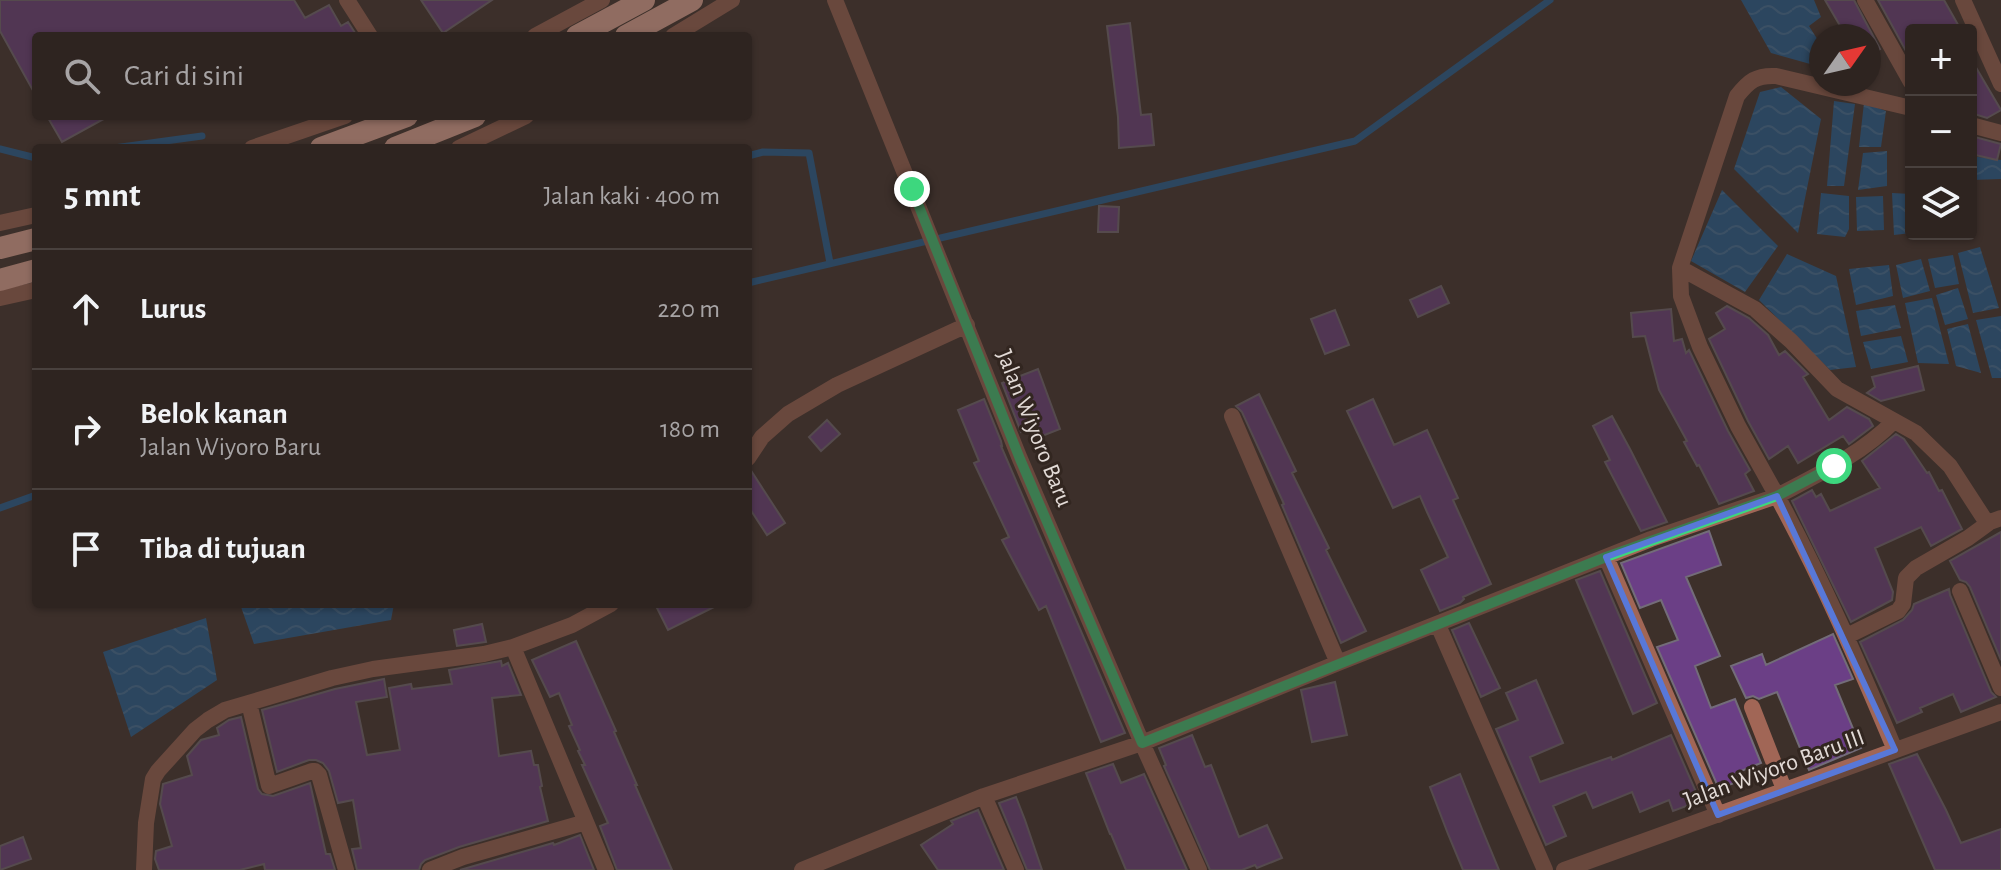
<!DOCTYPE html>
<html lang="id">
<head>
<meta charset="utf-8">
<style>
  :root { --surface:#2e2420; --page:#3a302d; --text:#f1f3f6; --muted:#a7a4a5; --line:#49413e }
  body { margin:0; font-family:"Alegreya Sans",sans-serif; background:var(--page); color:var(--text) }
  .controls { position:absolute; right:24px; top:24px; display:grid; overflow:hidden; border-radius:8px; box-shadow:0 2px 6px #0004 }
  .controls button { width:72px; height:72px; display:grid; place-items:center; padding:0; border:0; border-bottom:2px solid var(--line); background:var(--surface); color:var(--text); font:40px sans-serif }
  .compass { position:absolute; left:1809px; top:24px; width:72px; height:72px; border-radius:50%; background:var(--surface); box-shadow:0 2px 6px #0004; rotate:56deg }
  .stop { position:absolute; width:24px; height:24px; margin:-18px; border:6px solid #3dd77e; border-radius:50%; background:#fff }
  .stop.end { background:#3dd77e; border-color:#fff; box-shadow:0 2px 8px #0008 }
  .list { margin:0; padding:0; list-style:none }
  h2 { display:flex; justify-content:space-between; align-items:center; height:104px; margin:0; padding:0 32px; font-size:34px }
  h2 small { font-size:26px; font-weight:400; color:var(--muted) }
  .list li { display:grid; grid-template-columns:52px 1fr auto; gap:24px; align-items:center; box-sizing:border-box; height:120px; padding:0 32px; border-top:2px solid var(--line) }
  .list b { display:block; font-size:30px; white-space:nowrap }
  .list p { margin:0; font-size:26px; white-space:nowrap; color:var(--muted) }
  .list em { font-size:26px; font-style:normal; color:var(--muted) }
  .icon { flex:none; width:44px; height:44px; fill:none; stroke:currentColor; stroke-width:2; stroke-linecap:round; stroke-linejoin:round }
  .map { position:relative; flex:none; width:2001px; height:870px; overflow:hidden }
  .search { position:absolute; background:var(--surface); box-shadow:0 2px 6px #0004; left:32px; top:32px; width:720px; height:88px; display:flex; align-items:center; gap:20px; box-sizing:border-box; padding:0 28px; border-radius:8px; color:var(--muted); font-size:30px }
  .panel { position:absolute; background:var(--surface); box-shadow:0 2px 6px #0004; left:32px; top:144px; width:720px; height:464px; border-radius:8px }
  .map>svg:first-child { display:block }
  .water { fill:url(#water-waves) }
  .lines { fill:none; stroke-linecap:round; stroke-linejoin:round }
  .stream { stroke:#1a62a0; stroke-width:7 }
  .building { fill:#6b3f86; stroke:#736c79; stroke-width:2 }
  .minor { stroke:#a16656; stroke-width:16 }
  .tertiary { stroke:#a16656; stroke-width:16 }
  .trunk { stroke:#f6b6a4; stroke-width:22 }
  .route { stroke:#3dd77e; stroke-width:10 }
  .marked { fill:none; stroke:#5878d8; stroke-width:6; stroke-linejoin:round }
  .labels { text-anchor:middle; stroke-width:6; stroke-linejoin:round; paint-order:stroke }
  .street-label { font-size:24px; fill:#e3dbd7; stroke:#322620 }
</style>
</head>
<body>
<div class="map">
<svg width="2001" height="870" viewBox="0 0 2001 870">
  <defs>
    <pattern id="water-waves" width="16" height="10" patternUnits="userSpaceOnUse" patternTransform="scale(2)"><rect width="16" height="10" fill="#1a62a0"/><path d="M0 5q4-4 8 0t8 0" fill="none" stroke="#3b78ac"/></pattern>
  </defs>
  <rect width="100%" height="100%" fill="#3d302a"/>
  <path class="water" d="M1741 0H1814L1821 17 1809 26 1821 45V67L1771 53Z
    M1781 87 1821 119 1798 233 1734 169 1760 92Z
    M1834 101 1855 104 1844 186H1827Z
    M1864 103 1886 111 1881 147H1859Z
    M1887 151V186L1858 190 1863 153Z
    M1971 156 2001 160V179L1971 180Z
    M1722 190 1778 246 1745 292 1691 261Z
    M1821 193 1849 196V229L1845 237 1817 234Z
    M1892 193 1911 194V233L1894 235Z
    M1883 196 1884 230 1857 231 1856 197Z
    M1980 247 1999 308 1973 313 1958 253Z
    M1787 254 1836 276 1856 367 1830 370 1759 300Z
    M1953 255 1959 284 1935 288 1928 259Z
    M1921 259 1930 291 1903 298 1896 265Z
    M1889 265 1893 296 1856 305 1849 269Z
    M1958 288 1968 319 1945 325 1936 295Z
    M1932 298 1949 364 1918 363 1905 303Z
    M1895 305 1901 328 1861 336 1856 311Z
    M2001 316V378H1992L1976 320Z
    M1968 324 1981 373 1956 366 1947 329Z
    M1901 336 1908 362 1871 369 1863 342Z
    M240 604H394L391 620 254 644Z
    M206 618 217 680 131 737 103 652Z"/>
  <g class="lines">
    <path class="stream" d="M114 148 202 136
      M0 149 36 158
      M748 156 763 152 809 153 830 263
      M748 283 1355 141 1550 0
      M0 508 36 495"/>
  </g>
  <path class="building" d="M0 0H294L305 18 329 5 341 26 348 22 357 36H36V96L0 31Z
    M421 0H492L443 33Z
    M1825 0H1854L1880 49 1869 55V36H1846Z
    M1878 0H1944L1961 30H1911V60Z
    M1130 23 1141 115 1151 114 1154 145 1119 148 1118 117 1107 26Z
    M1971 59 2001 110 1987 118 1974 114 1971 109Z
    M47 116H109L62 142Z
    M1971 136 2001 144 1997 160 1971 154Z
    M1099 206 1119 207 1118 232H1098Z
    M1441 286 1449 303 1418 317 1410 300Z
    M1727 306 1749 318 1768 335 1779 355 1785 351 1808 374 1803 377 1829 420 1847 407 1869 419 1873 426 1849 444 1843 436 1798 463 1788 446 1769 459 1748 421 1709 339 1725 329 1716 313Z
    M1671 309 1674 341 1682 339 1686 353 1689 350 1728 431 1750 470 1745 474 1754 491 1719 504 1699 465 1697 466 1684 442 1687 441 1659 390 1645 336 1633 337 1631 313Z
    M1335 310 1349 345 1325 354 1311 319Z
    M1918 366 1924 390 1881 401 1867 393 1875 387 1872 377Z
    M1038 369 1060 429 1037 438 1033 428 1021 432 1002 383Z
    M1259 394 1296 471 1292 473 1329 548 1326 550 1366 631 1341 643 1282 505 1284 504 1242 412 1236 406Z
    M984 399 1001 441 1002 446H1001L1125 733 1101 742 1046 606 1039 610 1002 540 1009 537 974 463 979 461 958 410Z
    M1373 399 1394 445 1427 430 1458 498 1453 500 1491 584 1463 597 1464 599 1460 603 1440 611 1421 570 1448 557 1427 512 1420 496 1393 508 1347 411Z
    M1612 416 1630 449 1667 522 1641 531 1605 462 1610 460 1593 426Z
    M827 420 840 434 821 451 809 437Z
    M1896 434 1904 439 1927 473 1929 472 1939 491 1942 490 1962 529 1931 546 1921 527 1875 548 1893 592 1892 600 1851 622 1792 501 1812 490 1816 497 1821 494 1830 511 1880 488 1862 461Z
    M748 469H750L785 523 767 535 748 506Z
    M1709 531 1721 565 1686 577 1720 656 1695 666 1711 708 1735 699 1761 763 1736 773 1739 781 1719 789 1657 647 1678 640 1661 600 1640 608 1621 563Z
    M2001 532V660L1970 587 1966 582 1960 580 1950 561Z
    M1600 571 1657 703 1633 714 1576 580Z
    M1949 589 1950 595 1991 692 1996 697 1961 712 1953 694 1920 708 1922 712 1897 723 1860 642 1903 620 1912 610 1914 604Z
    M655 604H720L668 630Z
    M1469 623 1500 688 1481 697 1452 630Z
    M482 624 486 642 457 646 454 630Z
    M1833 634 1853 679 1835 685 1861 748 1809 770 1777 692 1759 699 1753 696 1746 698 1731 666 1762 654 1766 665Z
    M576 641 616 731 614 732 637 785H635L672 870H617L600 826 608 823 582 765H585L578 751 580 750 569 726 572 725 559 693 550 697 532 660Z
    M501 661 502 666 508 663 521 695 492 698 499 756 531 751 534 765H538L542 786 540 787 548 821 459 847 425 860 421 864 419 870H357L352 849 361 848 353 800 338 803 329 771 323 763 316 760H309L277 772 262 710 335 689 384 679 387 697 356 702 367 755 400 750 389 688 411 684 412 689 452 684 449 670Z
    M1536 680 1563 743 1530 757 1540 782 1611 757 1612 760 1671 735 1700 801 1673 811 1669 800 1640 812 1632 792 1593 808 1586 792 1553 806 1566 836 1546 845 1496 729 1518 720 1506 693Z
    M1335 682 1347 735 1312 742 1301 690Z
    M241 717 258 789 262 794 273 796 310 783 326 854H330L335 870H265L264 864 240 870H159L155 859 156 851 172 846 160 804 163 784 192 775 187 756 201 740 219 735 217 728 229 720Z
    M1192 735 1205 767 1211 765 1239 837 1267 825 1282 858 1257 868 1255 865 1242 870H1210L1164 766 1166 765 1159 748Z
    M1917 754 1946 810 1961 843 2001 829V870H1935L1889 764Z
    M1113 764 1121 783 1144 774 1187 870H1126L1111 834H1110L1086 773Z
    M1460 774 1482 829 1499 870H1463L1448 834 1430 787Z
    M1016 797 1025 820 1042 870H1027L999 803Z
    M978 810 1004 870H938L921 845 953 824 951 821Z
    M580 835 594 870H460L553 843 554 845Z
    M23 837 31 859 0 870V846Z"/>
  <g class="lines">
    <path class="minor" d="M347 0 370 36
      M835 0 1020 459 1142 743 1199 870
      M1865 0 1911 82
      M1963 0 2001 84
      M1971 125 2001 133
      M1680 268 1755 309 1791 341 1837 389 1916 433 1950 466 1985 520 1990 522 2001 518
      M1232 416 1338 663
      M1894 421C1862 454 1817 475 1777 496L1738 426 1700 347 1681 296 1680 268 1737 96C1749 81 1756 75 1776 76L1911 108
      M748 458 762 437 788 414 837 385 967 325
      M1606 557 1718 815
      M1960 591 2001 688
      M1438 625 1545 870
      M1847 636 1898 611 1903 604 1906 578 1916 568 1968 538 1990 522
      M513 647 606 870
      M249 703 269 786 312 771H315L319 775 346 870
      M1752 707 1784 789
      M984 796 1016 870
      M144 870 146 823 153 779 158 771 195 730 208 720 225 710 332 678 373 669 484 654 513 647 572 625 611 604
      M430 870 463 857 586 822
      M802 870 984 796 1142 743 1338 663 1651 539 1777 496C1822 579 1859 664 1895 750
      M1564 870 2001 712"/>
    <path class="tertiary" d="M535 36 602 0
      M673 36 732 0
      M252 148 345 116
      M459 148 526 116
      M0 223 36 215
      M0 298 36 290"/>
    <path class="trunk" d="M577 36 644 0
      M626 36 692 0
      M321 148 407 116
      M395 148 475 116
      M0 248 36 239
      M0 280 36 270"/>
  </g>
  <g class="lines">
    <path class="route" d="M912 189 1020 459 1142 743 1606 557 1777 496 1834 466"/>
  </g>
  <path d="M0 0H2001V870H0ZM1777 496 1895 750 1718 815 1606 557Z" fill="#3d302a" fill-opacity=".55" fill-rule="evenodd"/>
  <path class="marked" d="M1777 496 1895 750 1718 815 1606 557Z"/>
  <g class="labels">
    <g class="street-label">
      <text transform="translate(1035 428) rotate(68)" y="8">Jalan Wiyoro Baru</text>
      <text transform="translate(1774 768) rotate(-20)" y="8">Jalan Wiyoro Baru III</text>
    </g>
  </g>
</svg>
<div class="controls">
<button>+</button>
<button>−</button>
<button><svg class="icon" aria-label="layers" viewBox="0 0 24 24"><path d="M12 4l9 5-9 5-9-5zM3 14l9 5 9-5"/></svg></button>
</div>
<svg class="compass" viewBox="-18 -18 36 36"><path d="M0-13l5 13h-10z" fill="#e53935"/><path d="M0 13l5-13h-10z" fill="#a7a4a5"/></svg>
<div class="stop" style="left:1834px;top:466px"></div>
<div class="stop end" style="left:912px;top:189px"></div>
<div class="search"><svg class="icon" aria-label="search" viewBox="0 0 24 24"><circle cx="10" cy="10" r="6"/><path d="M15 15l6 6"/></svg>Cari di sini</div>
<section class="panel">
<h2>5 mnt<small>Jalan kaki · 400 m</small></h2>
<ul class="list">
<li><svg class="icon" aria-label="ahead" viewBox="0 0 24 24"><path d="M12 20V5M6 11l6-6 6 6"/></svg><div><b>Lurus</b></div><em>220 m</em></li>
<li><svg class="icon" aria-label="right" viewBox="0 0 24 24"><path d="M7 20v-9h11M14 6l5 5-5 5"/></svg><div><b>Belok kanan</b><p>Jalan Wiyoro Baru</p></div><em>180 m</em></li>
<li><svg class="icon" aria-label="arrive" viewBox="0 0 24 24"><path d="M6 21V4h12l-3 4 3 4H6"/></svg><div><b>Tiba di tujuan</b></div></li>
</ul>
</section>
</div>
</body>
</html>
